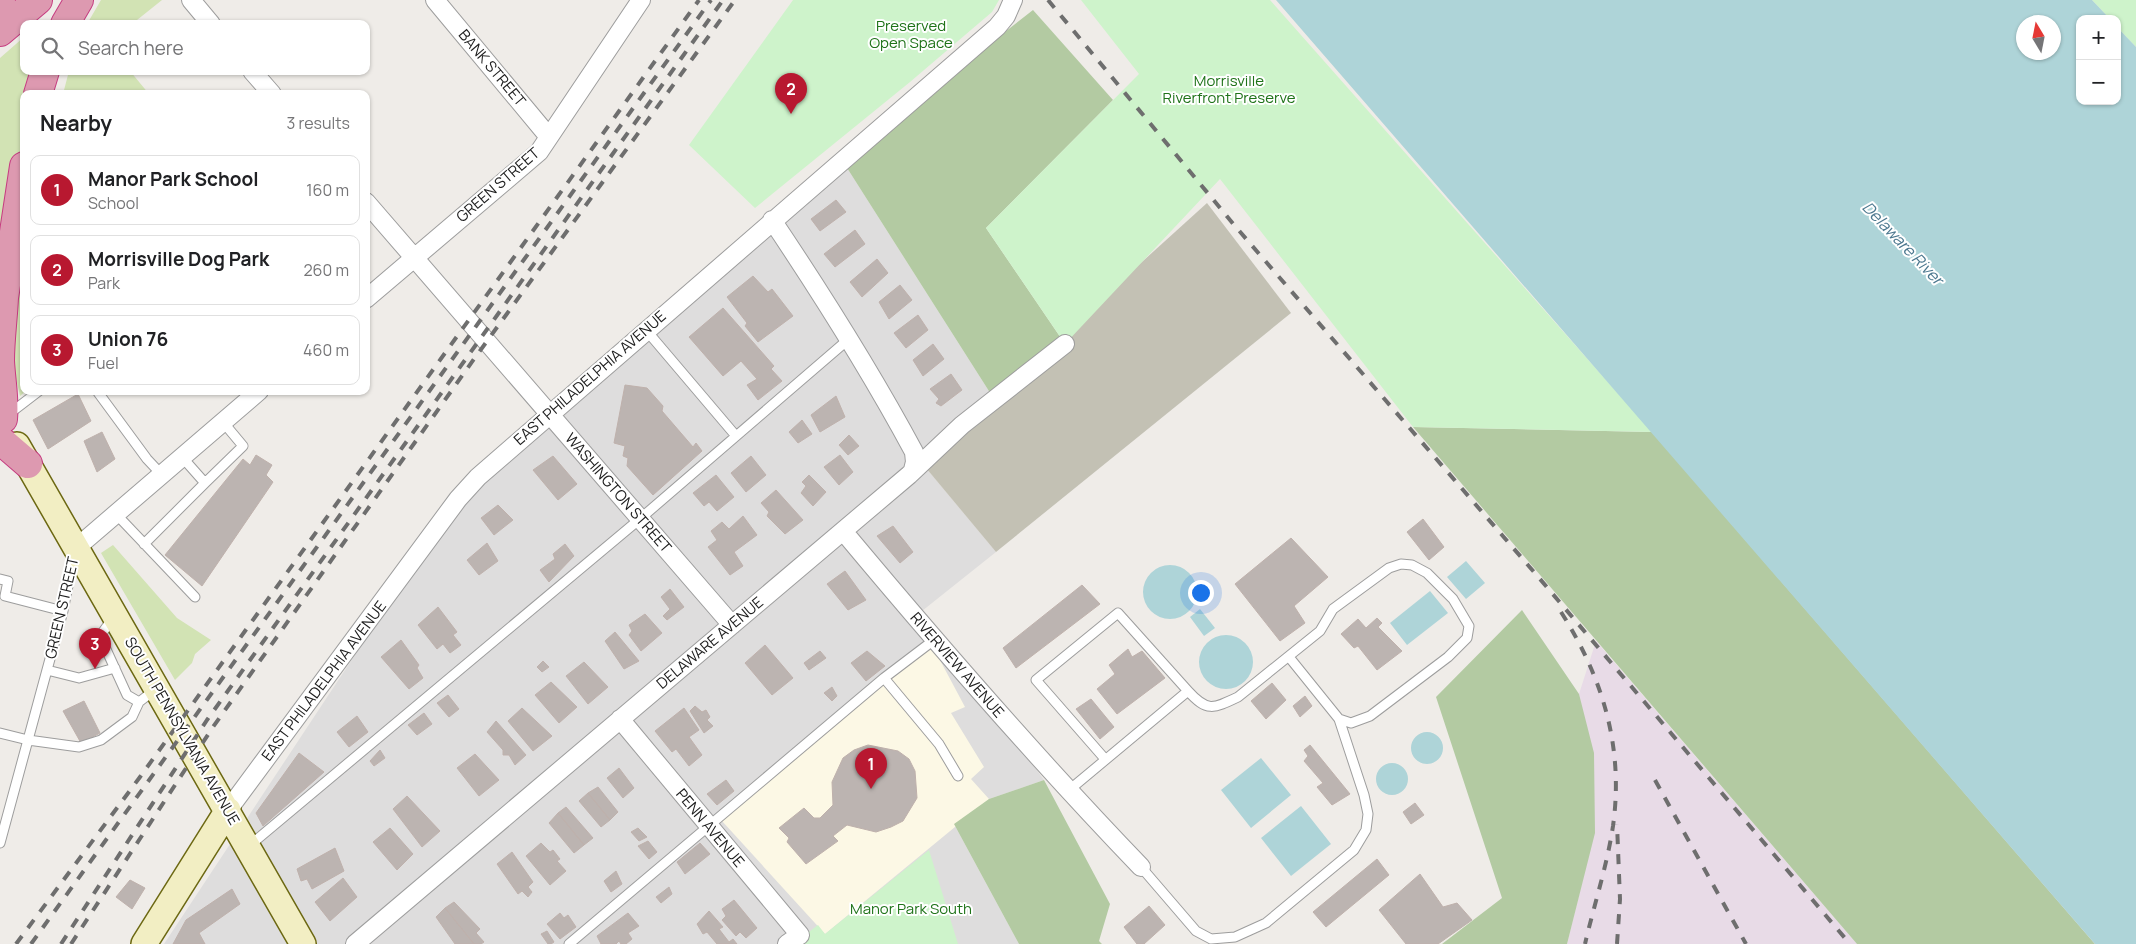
<!DOCTYPE html>
<html lang="en">
<head>
<meta charset="utf-8">
<style>
  :root { --surface:#fff; --page:#f2f2f2; --text:#202124; --muted:#757577; --line:#e0e0e0; --accent:#b81830 }
  body { margin:0; font-family:Manrope,sans-serif; background:var(--page); color:var(--text) }
  .controls { position:absolute; right:15px; top:15px; display:grid; overflow:hidden; border-radius:10px; box-shadow:0 1px 4px #0004 }
  .controls button { width:45px; height:45px; display:grid; place-items:center; padding:0; border:0; border-bottom:1px solid var(--line); background:var(--surface); color:var(--text); font:25px sans-serif }
  .compass { position:absolute; left:2016px; top:15px; width:45px; height:45px; border-radius:50%; background:var(--surface); box-shadow:0 1px 4px #0004; rotate:350deg }
  .you { position:absolute; left:1200px; top:592px; width:18px; height:18px; margin:-12px; border:4px solid #fff; border-radius:50%; background:#1a73e8; box-shadow:0 0 0 8px #1a73e833 }
  .badge { display:grid; place-items:center; width:32px; height:32px; border-radius:50%; background:var(--accent); color:#fff; font-size:16px; font-weight:700 }
  .pin { position:absolute; translate:-50% -41px; filter:drop-shadow(0 1px 2px #0008) }
  .pin::after { content:''; position:absolute; top:26px; width:18px; height:15px; background:inherit; clip-path:polygon(0 0,100% 0,50% 100%) }
  .list { margin:0; padding:0; list-style:none }
  h2 { display:flex; justify-content:space-between; align-items:center; height:65px; margin:0; padding:0 20px; font-size:21px }
  h2 small { font-size:16px; font-weight:400; color:var(--muted) }
  .list li { display:grid; grid-template-columns:32px 1fr auto; gap:15px; align-items:center; box-sizing:border-box; height:70px; margin:0 10px 10px; padding:0 10px; border:1px solid var(--line); border-radius:10px }
  .list b { display:block; font-size:19px; white-space:nowrap }
  .list p { margin:0; font-size:16px; white-space:nowrap; color:var(--muted) }
  .list em { font-size:16px; font-style:normal; color:var(--muted) }
  .icon { flex:none; width:28px; height:28px; fill:none; stroke:currentColor; stroke-width:2; stroke-linecap:round; stroke-linejoin:round }
  .map { position:relative; flex:none; width:2136px; height:944px; overflow:hidden }
  .search { position:absolute; background:var(--surface); box-shadow:0 1px 4px #0004; left:20px; top:20px; width:350px; height:55px; display:flex; align-items:center; gap:12px; box-sizing:border-box; padding:0 18px; border-radius:10px; color:var(--muted); font-size:19px }
  .panel { position:absolute; background:var(--surface); box-shadow:0 1px 4px #0004; left:20px; top:90px; width:350px; height:305px; border-radius:10px }
  .map>svg:first-child { display:block }
  .residential { fill:#dedddd }
  .industrial { fill:#e8dbe7 }
  .education { fill:#fcf8e5 }
  .construction { fill:#c3c1b4 }
  .grass { fill:#d2e3b4 }
  .forest { fill:#b3caa2 }
  .park { fill:#cef3cb }
  .water { fill:#aed4d8; fill-rule:evenodd }
  .building { fill:#bcb4b1; stroke:#bfb1ac }
  .lines { fill:none; stroke-linecap:round; stroke-linejoin:round }
  .service-casing { stroke:#9d9d9d; stroke-width:11 }
  .minor-casing { stroke:#9d9d9d; stroke-width:20 }
  .secondary-casing { stroke:#6c6812; stroke-width:28 }
  .motorway-casing { stroke:#c63c80; stroke-width:30 }
  .service { stroke:#fff; stroke-width:9 }
  .minor { stroke:#fff; stroke-width:18 }
  .secondary { stroke:#f2eec3; stroke-width:25 }
  .motorway { stroke:#dd99b0; stroke-width:28 }
  .rail { stroke:#6e6e6e; stroke-width:4; stroke-dasharray:10 10; stroke-linecap:butt }
  .labels { text-anchor:middle; stroke-width:4; stroke-linejoin:round; paint-order:stroke }
  .park-label { font-size:15px; fill:#1f7319; stroke:#fff }
  .street-label { font-size:15px; fill:#202020; stroke:#fff }
  .water-label { font-size:16px; font-style:italic; fill:#4c788f; stroke:#fff }
</style>
</head>
<body>
<div class="map">
<svg width="2136" height="944" viewBox="0 0 2136 944">
  <rect width="100%" height="100%" fill="#efece8"/>
  <path class="residential" d="M842 160 994 399 921 462 996 552 922 611 1044 780 989 799 954 824 1019 944H164L458 499Z"/>
  <path class="industrial" d="M1596 641 1857 944H1567L1583 879 1594 770 1579 694Z"/>
  <path class="education" d="M933 647 965 707 951 713 984 767 971 779 989 799 825 934 722 821 873 693Z"/>
  <path class="construction" d="M1207 203 1291 313 996 552 921 462Z"/>
  <path class="grass" d="M101 0H162L132 24H87Z
    M24 37V71H37L31 94H24V132L0 263V58Z
    M69 71H130L149 94H63Z
    M21 279H24V391H26L20 396 15 374 14 343 11 340Z
    M113 545 177 618 211 640 195 654 192 663 175 680 101 553Z"/>
  <path class="forest" d="M1033 10 1113 100 986 228 1065 344 994 399 842 160Z
    M1413 427 1652 432 2095 944H1857Z
    M1522 610 1579 694 1594 753 1595 833 1567 944H1442L1502 898 1436 697Z
    M1044 780 1110 904 1099 941 1102 944H1019L954 824 989 799Z"/>
  <path class="park" d="M793 0H999L992 12 910 82 755 208 689 145Z
    M1081 0H1270L1652 432 1413 427 1220 179 1065 344 986 228 1139 74Z
    M2092 0H2136V47L2117 27V19H2110Z
    M929 850 958 944H793L818 925 825 934Z"/>
  <path class="water" d="M1276 0H2092L2110 19H2080V101H2117V27L2136 47V944H2095ZM2024 22H2054V52H2024Z
    M1466 561 1485 583 1466 599 1447 577Z
    M1143 592a27 27 0 1 1 54 0a27 27 0 1 1-54 0Z
    M1430 591 1448 613 1407 645 1390 623Z
    M1200 609 1215 628 1204 636 1190 617Z
    M1199 662a27 27 0 1 1 54 0a27 27 0 1 1-54 0Z
    M1411 748a16 16 0 1 1 32 0a16 16 0 1 1-32 0Z
    M1261 758 1291 795 1251 828 1221 790Z
    M1376 779a16 16 0 1 1 32 0a16 16 0 1 1-32 0Z
    M1301 806 1331 844 1291 876 1261 838Z"/>
  <path class="building" d="M836 200 846 212 820 231 811 219Z
    M855 230 865 244 835 267 824 254Z
    M877 259 888 273 862 297 850 282Z
    M753 276 768 292 772 289 793 316 758 342 745 326 747 323 727 297Z
    M900 285 912 300 889 319 879 302Z
    M723 308 774 366 771 369 782 381 758 400 747 385 757 379 741 361 723 376 689 337Z
    M918 315 928 330 906 348 894 333Z
    M933 344 944 359 923 376 913 360Z
    M951 374 962 390 941 406 936 403 939 399 930 389Z
    M625 385 647 388 663 406 662 411 693 447 696 443 702 451 653 495 627 466 628 458 623 456 625 446 614 443Z
    M78 394 91 421 48 449 33 420Z
    M836 396 845 417 820 432 811 415Z
    M802 420 812 434 798 443 789 432Z
    M102 432 115 459 97 472 84 441Z
    M849 435 859 446 848 455 839 445Z
    M256 455 272 465 266 475 273 482 202 586 165 555 243 459 250 465Z
    M840 455 853 472 839 485 824 467Z
    M553 456 577 484 558 500 533 470Z
    M751 456 766 475 746 492 731 473Z
    M716 475 734 497 717 511 709 502 704 506 693 493Z
    M809 475 826 492 813 506 801 493 806 486 802 482Z
    M776 490 803 520 785 534 767 516 769 512 761 503Z
    M498 505 513 520 494 535 481 518Z
    M743 516 757 535 734 552 743 566 730 575 708 547 717 540 711 531 722 522 729 529Z
    M1423 519 1444 547 1429 560 1407 532Z
    M893 526 913 552 900 563 877 536Z
    M1291 538 1328 577 1294 606 1305 623 1280 641 1235 584Z
    M487 543 498 561 479 575 467 560Z
    M565 544 574 556 549 582 540 570 555 559 553 554Z
    M845 571 866 600 848 610 827 584Z
    M1082 585 1100 604 1016 668 1003 648Z
    M670 589 684 607 667 620 663 616 670 609 661 597Z
    M438 607 457 632 453 635 461 645 450 653 443 644 437 649 418 625Z
    M645 614 662 633 641 651 629 635 632 631 629 625Z
    M1377 618 1382 623 1378 627 1402 651 1377 670 1358 646 1354 648 1341 634 1358 619 1366 628Z
    M615 632 639 661 624 669 605 641Z
    M401 640 419 665 417 668 423 678 409 689 381 657Z
    M765 645 793 678 772 695 745 663Z
    M1128 649 1132 657 1142 651 1165 678 1117 714 1097 689 1115 674 1109 665Z
    M820 651 826 658 809 670 804 663Z
    M867 651 885 666 866 681 851 663Z
    M543 661 549 667 542 672 537 667Z
    M584 662 608 687 588 704 566 676Z
    M551 682 577 707 559 723 535 695Z
    M1272 683 1286 700 1266 719 1251 701Z
    M832 687 837 696 832 701 824 693Z
    M448 695 459 709 449 717 437 703Z
    M1305 696 1312 706 1300 717 1293 706Z
    M1091 699 1114 727 1100 739 1076 709Z
    M84 701 100 733 81 743 63 711Z
    M695 706 702 712 706 710 710 717 707 720 713 726 704 733 690 711Z
    M522 708 552 736 533 751 508 721Z
    M684 708 699 730 689 737 702 755 689 766 676 749 672 752 655 731Z
    M424 713 432 724 417 735 408 725Z
    M357 716 368 732 349 747 337 732Z
    M496 721 526 755 515 765 509 755H503V750L487 732Z
    M868 745 898 751 909 759 915 771 917 798 903 821 891 827 876 832 847 825 833 836 838 841 806 864 787 842 789 838 779 828 804 808 814 818H820L833 805 832 782 843 758 854 750Z
    M1310 745 1350 794 1332 805 1317 787 1323 783 1304 761 1308 756 1304 750Z
    M380 750 385 758 374 766 370 761Z
    M299 753 324 772 263 826 256 813Z
    M475 754 499 780 479 796 457 768Z
    M619 768 634 788 623 798 607 778Z
    M726 780 734 791 717 805 707 794Z
    M598 787 618 812 610 820 588 793Z
    M588 793 610 820 601 827 579 801Z
    M407 796 440 831 422 847 393 809Z
    M1415 803 1424 815 1411 824 1403 812Z
    M566 807 593 838 584 845 558 813Z
    M558 813 584 845 574 853 549 823Z
    M390 828 413 854 397 870 373 842Z
    M638 828 647 837 639 841 631 832Z
    M648 841 657 852 649 859 638 846Z
    M541 843 550 852 553 850 560 859 557 861 566 871 550 885 526 856Z
    M700 843 710 854 685 874 677 862Z
    M335 848 344 871 312 889 307 879 301 881 297 869Z
    M512 852 533 882 528 887 532 892 528 897 522 891 518 894 497 864Z
    M1377 859 1389 875 1326 927 1313 912Z
    M616 871 622 884 611 892 604 881Z
    M1420 874 1443 907 1457 903 1472 920 1438 944H1406L1379 910Z
    M343 878 357 897 330 921 315 902Z
    M130 880 145 888 132 909 116 897Z
    M669 887 672 894 661 903 656 897Z
    M232 889 240 904 199 933 205 944H173L186 920Z
    M734 900 757 928 746 938 740 932 736 936 722 920 726 916 722 909Z
    M454 902 480 929 476 933 484 942 481 944H474L445 908Z
    M1149 906 1165 925 1144 944H1137L1124 927Z
    M445 908 474 944H455L436 917Z
    M709 911 723 927 719 929 729 942 733 939 737 944H717L707 932 703 934 697 924Z
    M560 913 564 918 568 915 576 927 560 939 547 924Z
    M628 913 639 926 628 933 632 939 626 944H621L619 941 616 944H601L597 936Z
    M547 931 554 942 551 944H548L541 934Z"/>
  <g class="lines">
    <g class="service-casing">
      <path id="service" d="M646 330 736 436
        M97 391 147 459 162 475
        M9 414 39 391
        M205 483 243 446 223 422
        M116 514 195 597
        M144 544 205 483 182 457
        M0 579 8 581 5 596 63 611
        M113 618 100 636 127 695 139 702 156 689
        M47 670 79 678 115 668
        M884 678 939 744 958 776
        M1188 691C1207 712 1213 709 1238 697L1320 631 1333 609 1389 568 1401 564 1412 565 1427 573 1453 599 1469 626 1467 638 1448 657 1370 716 1351 723 1339 719 1289 657
        M0 733 28 740 79 747 101 740 132 717 139 702
        M1068 791 1188 691 1118 613 1036 680 1105 759
        M0 843 63 611 74 556
        M249 846 641 518 850 338
        M1141 867 1196 931 1211 939 1235 937 1266 923 1354 850 1366 830 1368 814 1364 795 1339 719
        M569 944 884 678 934 640"/>
    </g>
    <g class="minor-casing">
      <path id="minor" d="M191 0 211 24
        M435 0 549 137
        M252 71 272 94
        M366 202 732 625
        M772 220C823 296 871 372 914 452L915 462 913 470
        M366 299 539 152 641 0
        M843 531C939 646 1037 759 1141 867
        M75 549 259 391
        M620 719 800 935 787 944
        M228 810 458 499 478 477 997 27 1006 16 1013 0
        M355 944 909 475 962 425 1065 344"/>
    </g>
    <g class="secondary-casing">
      <path id="secondary" d="M17 445 303 944
        M144 944 228 810"/>
    </g>
    <g class="motorway-casing">
      <path id="motorway" d="M0 1 1 0
        M65 24 79 0
        M0 32 38 0
        M38 94 45 71
        M0 302 4 298 24 166
        M3 419C5 399 1 381 0 361 0 340 3 319 4 298
        M0 440 28 464"/>
    </g>
    <use href="#service" class="service"/>
    <use href="#minor" class="minor"/>
    <use href="#secondary" class="secondary"/>
    <use href="#motorway" class="motorway"/>
    <path class="rail" d="M1048 0 1235 226 1540 579 1850 944
      M1561 612C1603 678 1624 748 1613 826 1607 866 1594 905 1585 944
      M1655 780 1746 944
      M16 944 140 777 699 0
      M31 944 711 0
      M61 944 207 720 723 0
      M71 944 213 727 474 359 735 0
      M1617 944 1620 899 1617 824"/>
  </g>
  <g class="labels">
    <g class="park-label">
      <text x="911" y="31">Preserved<tspan x="911" dy="17">Open Space</tspan></text>
      <text x="1229" y="86">Morrisville<tspan x="1229" dy="17">Riverfront Preserve</tspan></text>
      <text x="911" y="914">Manor Park South</text>
    </g>
    <g class="street-label">
      <text transform="translate(492 68) rotate(50)" y="5">BANK STREET</text>
      <text transform="translate(498 185) rotate(-41)" y="5">GREEN STREET</text>
      <text transform="translate(590 378) rotate(-41)" y="5">EAST PHILADELPHIA AVENUE</text>
      <text transform="translate(618 493) rotate(49)" y="5">WASHINGTON STREET</text>
      <text transform="translate(62 608) rotate(-77)" y="5">GREEN STREET</text>
      <text transform="translate(710 643) rotate(-40)" y="5">DELAWARE AVENUE</text>
      <text transform="translate(957 665) rotate(49)" y="5">RIVERVIEW AVENUE</text>
      <text transform="translate(324 681) rotate(-53)" y="5">EAST PHILADELPHIA AVENUE</text>
      <text transform="translate(182 731) rotate(60)" y="5">SOUTH PENNSYLVANIA AVENUE</text>
      <text transform="translate(710 828) rotate(50)" y="5">PENN AVENUE</text>
    </g>
    <g class="water-label">
      <text transform="translate(1903 243) rotate(46)" y="6">Delaware River</text>
    </g>
  </g>
</svg>
<div class="controls">
<button>+</button>
<button>−</button>
</div>
<svg class="compass" viewBox="-18 -18 36 36"><path d="M0-13l5 13h-10z" fill="#e53935"/><path d="M0 13l5-13h-10z" fill="#757577"/></svg>
<div class="you"></div>
<div class="pin badge" style="left:871px;top:789px">1</div>
<div class="pin badge" style="left:791px;top:114px">2</div>
<div class="pin badge" style="left:95px;top:669px">3</div>
<div class="search"><svg class="icon" aria-label="search" viewBox="0 0 24 24"><circle cx="10" cy="10" r="6"/><path d="M15 15l6 6"/></svg>Search here</div>
<section class="panel">
<h2>Nearby<small>3 results</small></h2>
<ul class="list">
<li><span class="badge">1</span><div><b>Manor Park School</b><p>School</p></div><em>160 m</em></li>
<li><span class="badge">2</span><div><b>Morrisville Dog Park</b><p>Park</p></div><em>260 m</em></li>
<li><span class="badge">3</span><div><b>Union 76</b><p>Fuel</p></div><em>460 m</em></li>
</ul>
</section>
</div>
</body>
</html>
